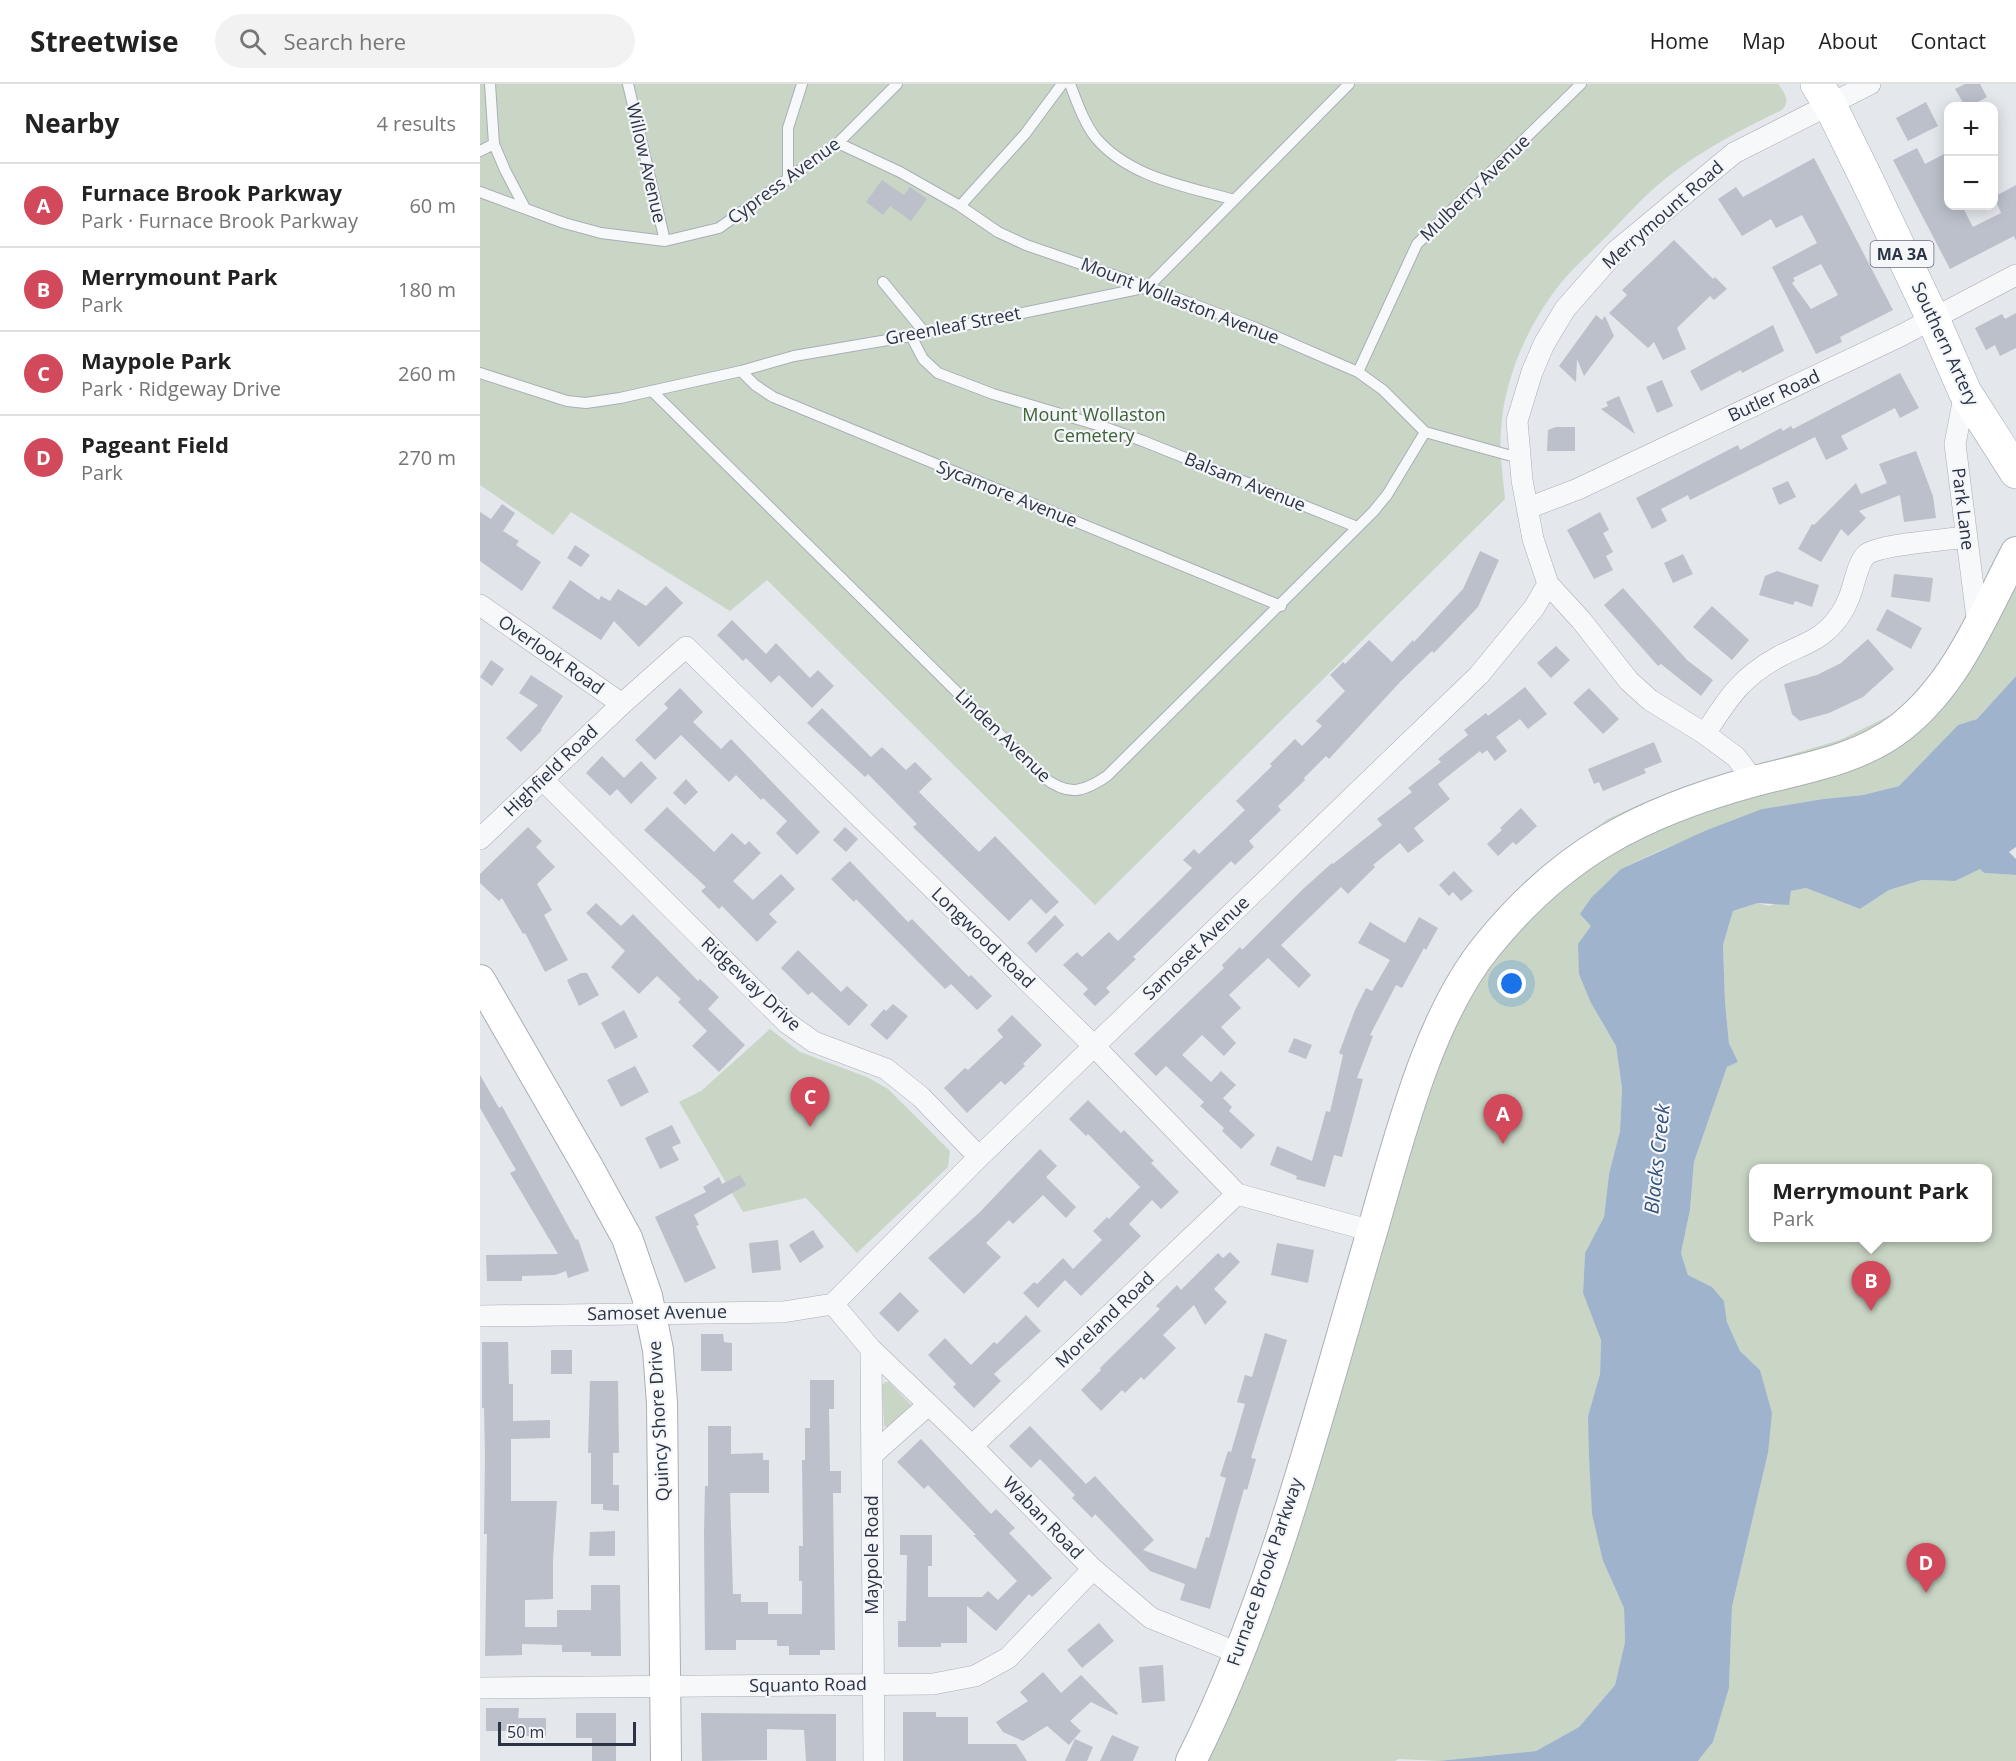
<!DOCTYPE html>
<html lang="en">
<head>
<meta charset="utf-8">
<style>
  :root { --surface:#fff; --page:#f2f2f2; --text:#222; --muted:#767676; --line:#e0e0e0; --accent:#d1495b }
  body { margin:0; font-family:"Open Sans",sans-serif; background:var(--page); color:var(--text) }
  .controls { position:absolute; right:18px; top:18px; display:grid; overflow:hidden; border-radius:12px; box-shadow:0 3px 15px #0003 }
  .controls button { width:54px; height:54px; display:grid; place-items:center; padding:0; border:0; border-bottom:2px solid var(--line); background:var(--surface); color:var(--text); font:30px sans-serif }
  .scale { position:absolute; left:18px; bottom:15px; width:138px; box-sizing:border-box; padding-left:6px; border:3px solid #2b3445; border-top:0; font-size:16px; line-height:21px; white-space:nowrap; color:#2b3445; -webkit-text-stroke:4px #f4f6f9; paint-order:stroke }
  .you { position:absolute; left:1032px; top:900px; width:21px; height:21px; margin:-15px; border:4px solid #fff; border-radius:50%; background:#1a73e8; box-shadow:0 0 0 9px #1a73e833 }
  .badge { display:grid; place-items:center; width:39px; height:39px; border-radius:50%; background:var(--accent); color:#fff; font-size:20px; font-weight:700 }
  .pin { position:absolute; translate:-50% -50px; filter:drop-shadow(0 2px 3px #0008) }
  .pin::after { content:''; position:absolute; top:32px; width:21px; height:18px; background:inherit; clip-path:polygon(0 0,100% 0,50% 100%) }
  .popup { position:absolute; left:1269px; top:1080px; width:243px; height:78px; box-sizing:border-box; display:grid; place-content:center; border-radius:12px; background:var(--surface); filter:drop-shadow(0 2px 4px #0005); font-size:20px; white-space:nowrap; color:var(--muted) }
  .popup b { font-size:22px; color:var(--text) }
  .popup::after { content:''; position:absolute; left:50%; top:100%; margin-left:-12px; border:12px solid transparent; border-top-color:var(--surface) }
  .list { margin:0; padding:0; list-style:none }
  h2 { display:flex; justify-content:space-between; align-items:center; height:78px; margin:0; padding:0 24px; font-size:26px }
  h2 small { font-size:20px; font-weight:400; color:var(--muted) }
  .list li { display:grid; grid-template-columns:39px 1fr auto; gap:18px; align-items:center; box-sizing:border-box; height:84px; padding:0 24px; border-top:2px solid var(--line) }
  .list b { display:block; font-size:22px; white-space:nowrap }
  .list p { margin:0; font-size:20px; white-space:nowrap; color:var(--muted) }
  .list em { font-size:20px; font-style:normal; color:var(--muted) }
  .icon { flex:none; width:33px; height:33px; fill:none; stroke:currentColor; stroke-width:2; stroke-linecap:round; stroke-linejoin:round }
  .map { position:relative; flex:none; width:1536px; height:1677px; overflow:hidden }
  header { display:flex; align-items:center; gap:36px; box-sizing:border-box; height:84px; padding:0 30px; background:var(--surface); border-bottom:2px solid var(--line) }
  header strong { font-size:28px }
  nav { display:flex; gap:33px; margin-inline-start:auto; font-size:21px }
  .search { width:420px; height:54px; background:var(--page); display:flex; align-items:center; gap:15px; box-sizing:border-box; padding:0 21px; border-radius:33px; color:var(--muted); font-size:22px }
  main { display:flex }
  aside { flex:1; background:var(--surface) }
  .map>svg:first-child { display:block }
  .green { fill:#c9d6c5; fill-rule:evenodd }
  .water { fill:#9fb4cc }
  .building { fill:#bbc0ca; fill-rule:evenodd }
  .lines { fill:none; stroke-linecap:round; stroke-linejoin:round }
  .lane-casing { stroke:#a9aeb7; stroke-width:12 }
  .street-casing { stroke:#a9aeb7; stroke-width:22 }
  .secondary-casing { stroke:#a9aeb7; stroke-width:32 }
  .primary-casing { stroke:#a3abb8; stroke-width:34 }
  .lane { stroke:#f7f8fa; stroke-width:10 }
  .street { stroke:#f7f8fa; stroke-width:21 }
  .secondary { stroke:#fff; stroke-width:30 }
  .primary { stroke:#fff; stroke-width:33 }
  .labels { text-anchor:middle; stroke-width:4.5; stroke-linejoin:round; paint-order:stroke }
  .shield { fill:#f4f6f9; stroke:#676e7b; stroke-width:1.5 }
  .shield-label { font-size:16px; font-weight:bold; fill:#2b3445 }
  .street-label { font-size:18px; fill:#2b3445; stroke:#f4f6f9 }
  .park-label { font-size:18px; fill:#3f6138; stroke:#f4f6f9 }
  .water-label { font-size:20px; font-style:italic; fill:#34527a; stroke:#f4f6f9 }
</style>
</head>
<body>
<header>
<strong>Streetwise</strong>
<div class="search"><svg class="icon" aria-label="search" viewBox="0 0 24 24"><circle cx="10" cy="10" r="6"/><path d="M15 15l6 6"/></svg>Search here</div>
<nav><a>Home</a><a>Map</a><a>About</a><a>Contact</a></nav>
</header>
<main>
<aside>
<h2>Nearby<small>4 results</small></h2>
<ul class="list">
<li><span class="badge">A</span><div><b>Furnace Brook Parkway</b><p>Park · Furnace Brook Parkway</p></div><em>60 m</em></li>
<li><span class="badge">B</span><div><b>Merrymount Park</b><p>Park</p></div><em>180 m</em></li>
<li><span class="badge">C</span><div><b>Maypole Park</b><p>Park · Ridgeway Drive</p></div><em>260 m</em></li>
<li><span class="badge">D</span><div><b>Pageant Field</b><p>Park</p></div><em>270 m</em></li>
</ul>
</aside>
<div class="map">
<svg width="1536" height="1677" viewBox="0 0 1536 1677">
  <rect width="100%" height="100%" fill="#e4e7ec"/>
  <path class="green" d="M0 0H1298C1304 8 1311 17 1302 26 1256 48 1210 72 1171 107 1156 121 1141 137 1127 152 1108 171 1086 190 1071 212 1044 250 1023 300 1021 347 1019 369 1023 392 1025 415L615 821 287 496 250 527 91 428 73 451 0 401Z
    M1536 454V592L1497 635 1478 641 1419 702 1383 711 1343 715 1282 725 1179 767 1141 785 1111 842V919L1136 962 1142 1004 1140 1047 1129 1090 1124 1133 1105 1169 1103 1209 1121 1255 1120 1290 1108 1332 1123 1477 1144 1524 1145 1558 1135 1601 1099 1643 1056 1667 958 1677 919 1675 915 1677H696L767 1519 919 1025 1052 794 1069 778 1128 735 1158 721 1205 702 1360 656 1419 627 1449 595 1469 568Z
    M1500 784 1504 789 1536 791V1677H1218L1233 1658 1249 1604 1252 1523 1288 1369 1280 1286 1260 1267 1247 1238 1244 1217 1232 1203 1208 1191 1201 1169 1210 1126 1214 1078 1247 983 1258 978 1249 959 1245 918 1243 861 1253 827 1278 819 1289 822 1297 819 1308 821 1311 807 1326 804 1380 825 1409 806 1442 796 1475 797ZM1274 1084H1508V1154H1274Z
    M290 945 320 968 387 993 408 1005 470 1067 468 1083 377 1169 326 1114 263 1128 199 1018 221 1007Z
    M405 1298H409L432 1322 412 1345 404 1342 402 1301Z"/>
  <path class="water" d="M1536 592V763L1529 768 1536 775V791L1504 789 1500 785 1475 797 1442 796 1409 806 1380 825 1326 804 1311 807 1309 821 1278 819 1253 827 1243 861 1245 918 1249 959 1258 978 1247 983 1214 1078 1210 1126 1201 1169 1208 1191 1232 1203 1244 1217 1247 1238 1260 1267 1280 1286 1292 1329 1288 1369 1252 1523 1249 1604 1233 1658 1218 1677H958L1056 1667 1099 1643 1135 1601 1145 1558 1144 1524 1123 1477 1112 1430 1109 1372 1108 1332 1120 1290 1121 1256 1103 1209 1105 1169 1124 1133 1129 1090 1140 1047 1142 1004 1136 962 1111 919 1099 890 1098 860 1111 842 1100 830 1111 814 1141 785 1227 746 1282 725 1343 715 1383 711 1419 702 1478 641 1497 635Z"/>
  <path class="building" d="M1485 0H1500L1507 13 1490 22H1485L1475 5Z
    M1446 18 1458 42 1428 57 1416 34Z
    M1437 64 1445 80 1468 68V122H1482L1493 143 1521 129 1514 113 1536 101V157L1534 152 1470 185 1413 76Z
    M1334 74 1413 226 1360 253 1362 258 1336 270 1292 183 1337 159 1322 131 1296 144 1291 135 1262 152 1238 115 1256 103 1263 113ZM1341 180 1358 211 1331 225 1312 199 1315 197 1313 194Z
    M402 96 424 111 430 103 447 115 431 137 410 122 403 131 386 118Z
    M1194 156 1233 195 1235 193 1247 205 1234 216 1230 212 1197 244 1206 265 1183 276 1174 258 1168 264 1129 229 1147 211 1142 206Z
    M1536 229V264L1520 272 1515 261 1506 266 1495 244 1522 230 1525 235Z
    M1116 231 1122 236 1125 232 1134 252 1104 292 1097 275 1096 298 1079 282Z
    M1293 241 1304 267 1262 289 1261 286 1221 307 1210 287Z
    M1420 289 1439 324 1420 334 1415 324 1361 352 1368 365 1346 376 1335 353 1210 416 1208 411 1181 425 1187 437 1172 445 1156 414 1258 361 1260 366 1301 344 1303 347 1311 342 1313 345Z
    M1182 296 1193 322 1177 329 1166 303Z
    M1139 312 1155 350 1121 325 1128 322 1126 318Z
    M1076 343H1095V367H1067L1068 346Z
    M1436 367 1453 412 1456 434 1424 438 1420 411 1379 427 1386 434 1368 452 1361 445 1341 478 1318 465 1332 440 1334 441 1376 399 1381 410 1407 399 1399 380Z
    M1308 397 1316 413 1299 421 1292 404Z
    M22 420 35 429 23 447 39 457 36 461 61 478 42 507 0 477V428L11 435Z
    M1120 428 1129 446 1123 449 1133 468 1126 472 1133 486 1114 495 1087 446Z
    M95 461 110 471 101 483 87 474Z
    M1000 467 1019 476 998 523 954 569 952 567 921 597 849 675 846 672 824 694 825 696 798 722 801 726 769 757 774 763 755 781 751 777 653 873 656 875 626 904 630 908 615 922 603 910 608 905 583 881 597 868 602 873 629 848 638 857 687 809 712 784 703 776 714 765 719 770 765 726 756 717 792 682 790 680 815 655 822 662 842 642 836 637 865 607 850 591 863 578 865 580 889 556 912 578 933 556 934 558 983 505Z
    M1203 470 1213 490 1193 499 1184 479Z
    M1297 487 1339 501 1332 523 1315 517 1313 521 1279 511 1285 492Z
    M1414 490 1453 494 1450 518 1411 513Z
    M90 496 119 516 121 512 130 517 138 505 166 522 186 502 203 519 159 563 134 537 121 556 72 524Z
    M1143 504 1207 576 1233 596 1221 612 1181 580 1178 582 1124 521Z
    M1232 522 1269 556 1252 576 1213 543Z
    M1407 525 1442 544 1431 565 1396 546Z
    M252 536 286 570 296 559 330 594 338 586 354 602 332 624 299 591 291 599 266 574 263 577 237 551Z
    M1388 555 1414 585 1383 613 1349 629 1320 637 1312 630 1304 600 1337 591 1361 579Z
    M1076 562 1090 576 1071 594 1057 579Z
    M11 576 24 585 12 602 0 593Z
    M51 591 83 612 61 645 62 646 41 668 26 654 58 621 39 609Z
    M1045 603 1067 630 1048 645 1040 635 1016 653 1027 667 1015 677 1007 666 1002 670 1000 667 958 700 970 715 934 744 944 757 928 769 920 759 893 781 895 783 868 810 861 803 801 861 831 891 819 904 788 874 749 911 761 924 741 943 756 959 744 972 722 951 702 971 731 998 741 987 756 1001 743 1014 752 1023 749 1027 775 1051 761 1065 742 1047 744 1044 720 1022 724 1018 686 982 676 992 654 970 744 884 742 881 760 863 762 866 822 806 852 779 853 780 902 741 897 735 932 708 928 704 961 678 958 675 988 651 984 646 1006 629 1008 632Z
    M200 604 223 628 213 638 241 665 251 655 340 748 317 771 296 749 307 737 283 714 281 716 256 691 249 698 201 651 175 676 155 656 188 624 184 620Z
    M1109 604 1139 635 1123 650 1093 619Z
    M342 624 391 673 402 663 426 686 435 678 452 695 439 708 499 768 515 752 579 818 566 830 551 815 529 837 433 743 437 740 388 690 385 693 327 639Z
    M1174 658 1182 678 1164 685 1166 689 1123 707 1119 698 1114 700 1108 685Z
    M122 672 144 694 161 677 177 694 151 720 137 705 130 712 106 689Z
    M206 695 218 708 205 721 193 709Z
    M187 723 234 768 252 749 265 761 269 757 281 769 253 797 273 816 301 790 315 805 289 830 297 838 277 858 242 822 239 825 221 807 226 803 164 746Z
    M1041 724 1057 742 1036 761 1033 758 1018 772 1007 760 1022 746 1020 744Z
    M48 743 62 757 56 763 75 783 57 800 72 826 64 831 88 876 65 888 45 849 43 850 22 814 19 817 0 799V790Z
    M365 743 378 755 366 768 353 756Z
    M370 777 428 838 432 835 489 893 491 891 512 912 497 926 471 900 465 905 376 815 374 818 351 795Z
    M974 787 993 807 981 817 973 808 969 812 959 801Z
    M116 819 141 842 153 830 218 897 220 895 239 913 228 925 265 961 239 988 212 962 227 947 198 918 201 915 177 892 159 910 131 883 145 867 106 829Z
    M575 831 584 841 556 869 547 859Z
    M939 833 958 844 946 866 944 864 922 904 916 901 890 951 893 952 877 994 883 995 862 1073 854 1071 845 1103 816 1095 817 1092 790 1081 797 1062 832 1077 846 1027 850 1028 863 971 859 969 875 926 886 904 892 907 910 876 878 859 890 838 925 859Z
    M318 866 361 908 367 902 388 921 369 942 332 908 328 911 301 884Z
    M101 889H107L119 911 99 922 87 896Z
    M413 920 428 932 407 956 390 941 404 925 406 927Z
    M144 926 158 953 135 965 121 939Z
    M532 931 562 961 543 980 545 982 525 1001 521 997 487 1029 464 1004 485 984 488 986 523 953 517 946Z
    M814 954 832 961 826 975 808 968Z
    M155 982 169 1008 141 1023 127 996Z
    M0 991 19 1024 22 1022 96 1156 98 1155 109 1187 88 1194 86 1187 75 1191 42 1192V1197H7L6 1171 78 1170 30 1089 36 1086 0 1024Z
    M608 1016 641 1049 644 1046 674 1077 671 1079 699 1108 681 1125 672 1116 649 1140 661 1152 601 1212 585 1196 558 1224 543 1209 554 1198 557 1200 583 1174 593 1185 622 1156 613 1147 627 1133 629 1135 660 1103 608 1050 606 1052 589 1035Z
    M192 1041 201 1059 192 1063 199 1076 180 1085 165 1054Z
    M560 1065 577 1082 566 1093 596 1123 586 1134 563 1111 533 1140 529 1136 506 1159 521 1173 484 1210 448 1174 500 1128Z
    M260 1091 266 1101 214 1131 219 1141 216 1142 236 1184 205 1199 175 1133 226 1108 223 1103 239 1093 242 1100Z
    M333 1146 344 1163 320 1179 309 1161Z
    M298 1156 301 1186 272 1189 269 1159Z
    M797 1159 834 1166 828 1199 791 1191Z
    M750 1168 760 1178 734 1205 747 1218 725 1241 714 1221 683 1251 696 1264 664 1296 661 1293 645 1309 642 1306 621 1327 601 1306 621 1286 620 1284 680 1225 676 1222 697 1201 701 1206 738 1169 743 1174Z
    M420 1208 439 1227 418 1248 399 1229Z
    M546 1231 561 1247 514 1290 521 1297 494 1324 473 1303 476 1300 448 1271 465 1254 491 1281 514 1258 517 1260Z
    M785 1249 807 1256 771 1374 776 1375 767 1406 764 1405 730 1525 700 1516 705 1500 670 1487 615 1430 612 1434 592 1414 595 1411 560 1375 551 1384 529 1362 550 1342 606 1400 615 1392 674 1456 663 1466 716 1485 726 1453 729 1454 746 1394 740 1392 748 1367 751 1368 765 1320 757 1318 765 1291 772 1293Z
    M221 1250H243L244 1258 252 1259V1287H221Z
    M2 1258H28L29 1300H33V1337L70 1336V1354L31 1355V1417H77L73 1476V1515L45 1516V1543H77V1526H111V1501H140L141 1572H111V1568H82V1561L42 1560V1571L5 1572 7 1450H4L5 1371 4 1324H2Z
    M71 1266H92V1290H71Z
    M330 1296H354V1325H349L350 1387H361V1409H353L355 1566H340V1571H309V1562H297V1556H256V1566H225L224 1449 225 1402H228V1342H251V1370L283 1369V1376H289V1409H250L253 1510H261V1518H288V1530H322V1497H319V1462H323L322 1376H325V1344H330Z
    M110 1297H138L139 1369H133V1401H139V1427L123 1426V1420H111V1369H108Z
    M441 1355 511 1430 516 1425 535 1444 529 1449 572 1494 552 1513 549 1510 516 1547 487 1522V1559H461V1563H418V1537H426L427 1471H420V1451H452V1482H448V1513H502L508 1507 518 1516 537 1497 493 1451H496L448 1401 444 1405 417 1378Z
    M135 1447V1472H109L110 1448Z
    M619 1539 634 1557 602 1584 587 1566Z
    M683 1581 685 1617 662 1619 659 1583Z
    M563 1588 581 1609 601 1591 638 1629 637 1631 611 1618 590 1637 601 1647 589 1661 567 1642 543 1657 523 1648 516 1638 548 1617 540 1608Z
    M6 1624H39L38 1634H66V1652H30L31 1647H6Z
    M423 1628H456V1633H488V1660H536L547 1677H423Z
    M96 1629H136V1677H112V1654H96Z
    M221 1629 356 1630V1677H326L324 1646 287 1645V1676L222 1677Z
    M632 1651 659 1663 653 1677H620Z
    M595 1655 613 1663 607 1677H585Z"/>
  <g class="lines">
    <g class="lane-casing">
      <path id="lane" d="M10 0 14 60 25 86 45 124
        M148 0 185 157
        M590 0C597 18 604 39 616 54 650 94 706 102 754 116
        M358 59 420 88 480 122 518 148 546 161 668 203 776 244 878 288 903 306 945 348 1039 374
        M0 67 14 60
        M308 94V44L322 0
        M0 108 84 139 121 149 185 157 239 144 358 59 417 0
        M480 122 545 50 582 0
        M403 198 445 249
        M431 252 443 275 458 289 513 310 621 342 663 357 877 443
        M261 287 275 301 293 313 801 522
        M878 288 937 160 1101 0
        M0 289 87 317 106 319 140 314 261 287 314 272 431 252 668 203 869 0
        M172 307 563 693C588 712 602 709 627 692L893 428 907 411 945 348"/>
    </g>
    <g class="street-casing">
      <path id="street" d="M1485 308 1475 360 1498 542
        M1048 424 1098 405 1420 252 1536 191
        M0 521 142 620
        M1225 650C1248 614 1261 593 1300 572 1319 562 1339 557 1354 539 1359 533 1365 524 1368 516 1374 504 1377 478 1387 470 1402 460 1466 456 1486 453
        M63 696 307 939 334 958 406 985 441 1013 499 1073
        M1274 697 1256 673 1225 650 1170 616 1149 597 1101 536 1068 500 1053 455 1042 396 1037 337 1052 288 1064 260 1085 225 1136 167 1254 69 1390 0
        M0 755 142 620 206 563 614 962 757 1110 892 1147
        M353 1220 499 1073 999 591 1054 524 1068 500
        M0 1232 303 1228 353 1220 391 1265 492 1362 613 1485 671 1534 758 1569
        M391 1265 394 1677
        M492 1362 757 1110
        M392 1371 448 1321
        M0 1604 453 1600 495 1592 528 1574 613 1485"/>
    </g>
    <g class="secondary-casing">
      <path id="secondary" d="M0 896 108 1083 147 1154 167 1212 178 1266 182 1319 186 1677
        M711 1677C793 1514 839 1326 891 1151 918 1060 946 937 1007 862 1082 769 1161 728 1275 697 1325 684 1379 676 1421 643 1477 599 1504 529 1536 468"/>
    </g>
    <g class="primary-casing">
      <path id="primary" d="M1337 0 1350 21 1388 98 1453 235 1485 308 1536 388"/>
    </g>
    <use href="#lane" class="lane"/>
    <use href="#street" class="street"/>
    <use href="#secondary" class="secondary"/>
    <use href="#primary" class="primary"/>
  </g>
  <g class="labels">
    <rect class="shield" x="1390.5" y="157" width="63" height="26" rx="4.5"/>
    <g class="shield-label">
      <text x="1422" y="176">MA 3A</text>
    </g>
    <g class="street-label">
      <text transform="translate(166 79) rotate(77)" y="6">Willow Avenue</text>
      <text transform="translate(304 97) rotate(-36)" y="6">Cypress Avenue</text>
      <text transform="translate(995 104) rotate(-44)" y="6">Mulberry Avenue</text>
      <text transform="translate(1183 131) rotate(-41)" y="6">Merrymount Road</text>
      <text transform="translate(700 217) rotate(21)" y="6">Mount Wollaston Avenue</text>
      <text transform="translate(473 242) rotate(-11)" y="6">Greenleaf Street</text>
      <text transform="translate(1465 260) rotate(65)" y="6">Southern Artery</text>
      <text transform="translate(1294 312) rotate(-25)" y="6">Butler Road</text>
      <text transform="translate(765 398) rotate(22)" y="6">Balsam Avenue</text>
      <text transform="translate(527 410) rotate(22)" y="6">Sycamore Avenue</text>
      <text transform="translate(1483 425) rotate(83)" y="6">Park Lane</text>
      <text transform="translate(71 571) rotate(35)" y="6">Overlook Road</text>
      <text transform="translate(523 652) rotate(44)" y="6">Linden Avenue</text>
      <text transform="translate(71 687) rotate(-44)" y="6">Highfield Road</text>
      <text transform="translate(503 854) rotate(44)" y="6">Longwood Road</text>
      <text transform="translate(716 864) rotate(-44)" y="6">Samoset Avenue</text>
      <text transform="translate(271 900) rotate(43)" y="6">Ridgeway Drive</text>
      <text transform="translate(177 1229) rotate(-1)" y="6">Samoset Avenue</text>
      <text transform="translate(625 1236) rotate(-44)" y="6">Moreland Road</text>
      <text transform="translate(179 1337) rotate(-93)" y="6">Quincy Shore Drive</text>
      <text transform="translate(563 1434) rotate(46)" y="6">Waban Road</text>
      <text transform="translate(392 1471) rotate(-90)" y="6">Maypole Road</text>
      <text transform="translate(785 1488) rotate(-71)" y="6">Furnace Brook Parkway</text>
      <text transform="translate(328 1601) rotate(-1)" y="6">Squanto Road</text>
    </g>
    <g class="park-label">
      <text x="614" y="337">Mount Wollaston<tspan x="614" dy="21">Cemetery</tspan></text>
    </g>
    <g class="water-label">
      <text transform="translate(1177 1075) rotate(-84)" y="7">Blacks Creek</text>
    </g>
  </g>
</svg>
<div class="controls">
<button>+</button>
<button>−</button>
</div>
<div class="scale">50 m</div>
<div class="you"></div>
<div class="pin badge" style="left:1023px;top:1060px">A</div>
<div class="pin badge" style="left:1391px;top:1227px">B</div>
<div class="popup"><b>Merrymount Park</b>Park</div>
<div class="pin badge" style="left:330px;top:1043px">C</div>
<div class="pin badge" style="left:1446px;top:1509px">D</div>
</div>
</main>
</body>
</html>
